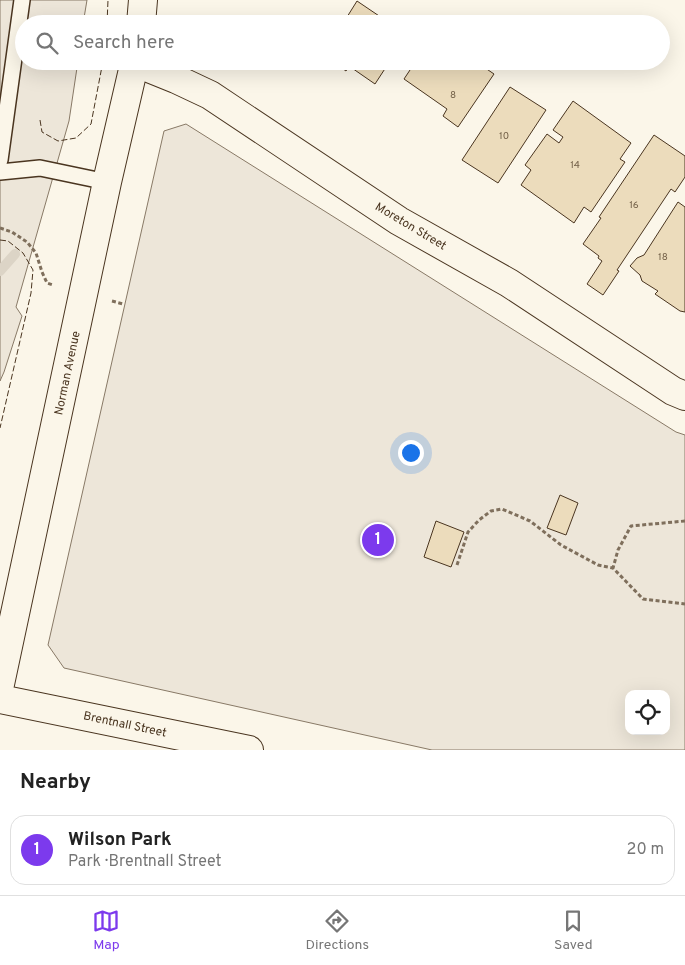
<!DOCTYPE html>
<html lang="en">
<head>
<meta charset="utf-8">
<style>
  :root { --surface:#fff; --page:#f2f2f2; --text:#222; --muted:#767676; --line:#e0e0e0; --accent:#7c3aed }
  body { margin:0; font-family:Overpass,sans-serif; background:var(--page); color:var(--text) }
  .controls { position:absolute; right:15px; bottom:15px; display:grid; overflow:hidden; border-radius:10px; box-shadow:0 5px 20px #0002 }
  .controls button { width:45px; height:45px; display:grid; place-items:center; padding:0; border:0; border-bottom:1px solid var(--line); background:var(--surface); color:var(--text); font:25px sans-serif }
  .you { position:absolute; left:410px; top:452px; width:18px; height:18px; margin:-12px; border:4px solid #fff; border-radius:50%; background:#1a73e8; box-shadow:0 0 0 8px #1a73e833 }
  .badge { display:grid; place-items:center; width:32px; height:32px; border-radius:50%; background:var(--accent); color:#fff; font-size:16px; font-weight:700 }
  .pin { position:absolute; translate:-50% -50%; border:2px solid #fff; box-shadow:0 1px 5px #0006 }
  .list { margin:0; padding:0; list-style:none }
  h2 { display:flex; justify-content:space-between; align-items:center; height:65px; margin:0; padding:0 20px; font-size:21px }
  h2 small { font-size:16px; font-weight:400; color:var(--muted) }
  .list li { display:grid; grid-template-columns:32px 1fr auto; gap:15px; align-items:center; box-sizing:border-box; height:70px; margin:0 10px 10px; padding:0 10px; border:1px solid var(--line); border-radius:15px }
  .list b { display:block; font-size:19px; white-space:nowrap }
  .list p { margin:0; font-size:16px; white-space:nowrap; color:var(--muted) }
  .list em { font-size:16px; font-style:normal; color:var(--muted) }
  .icon { flex:none; width:28px; height:28px; fill:none; stroke:currentColor; stroke-width:2; stroke-linecap:round; stroke-linejoin:round }
  .map { position:relative; flex:none; width:685px; height:750px; overflow:hidden }
  .search { position:absolute; background:var(--surface); box-shadow:0 5px 20px #0002; left:15px; right:15px; top:15px; height:55px; display:flex; align-items:center; gap:12px; box-sizing:border-box; padding:0 18px; border-radius:28px; color:var(--muted); font-size:19px }
  .sheet { height:145px; background:var(--surface) }
  nav { display:flex; justify-content:space-around; align-items:center; box-sizing:border-box; height:70px; border-top:1px solid var(--line); background:var(--surface); font-size:14px; color:var(--muted) }
  nav a { display:grid; justify-items:center; gap:2px }
  nav .on { color:var(--accent) }
  .map>svg:first-child { display:block }
  .green { fill:#ede6d9; stroke:#887966; fill-rule:evenodd }
  .lines { fill:none; stroke-linecap:round; stroke-linejoin:round }
  .stream { stroke:#dcd4c6; stroke-width:10 }
  .building { fill:#ecdcbc; stroke:#4a3520 }
  .service-casing { stroke:#4a3520; stroke-width:18 }
  .minor-casing { stroke:#4a3520; stroke-width:30 }
  .tertiary-casing { stroke:#4a3520; stroke-width:30 }
  .path { stroke:#7f6f5c; stroke-width:3; stroke-dasharray:4 2.5; stroke-linecap:butt }
  .service { stroke:#fbf6e9; stroke-width:15 }
  .minor { stroke:#fbf6e9; stroke-width:28 }
  .tertiary { stroke:#fbf6e9; stroke-width:28 }
  .fence { stroke:#4a3520; stroke-width:1; stroke-dasharray:6 2.5; stroke-linecap:butt }
  .labels { text-anchor:middle; stroke-width:4; stroke-linejoin:round; paint-order:stroke }
  .number-label { font-size:10px; fill:#725f47 }
  .street-label { font-size:12px; fill:#4a3520; stroke:#fbf6e9 }
</style>
</head>
<body>
<div class="map">
<svg width="685" height="750" viewBox="0 0 685 750">
  <rect width="100%" height="100%" fill="#fbf6e9"/>
  <path class="green" d="M0 0H87L83 24H24V61H78L69 121 16 307 22 316 4 372 0 381Z
    M186 124 676 432 685 435V750H432L64 668 48 645 164 131ZM629 694H666V731H629Z"/>
  <g class="lines">
    <path class="stream" d="M0 271 15 254"/>
  </g>
  <path class="building" d="M357 1 391 24H339L345 15 347 17Z
    M332 61H390L375 84 349 66 346 71Z
    M416 61H475L494 74 458 127 443 116 447 109 404 79Z
    M510 87 546 110 498 183 462 160Z
    M573 101 631 143 620 159 625 162 591 212 584 207 574 223 521 185 531 170 525 165 547 134 559 143 563 137 553 130Z
    M654 135 685 156V177L675 192 671 189 617 270 619 271 603 295 587 284 602 261 598 258 599 256 583 244 601 218 599 217Z
    M678 202 685 207V312L680 311 655 294 658 291 642 281 640 275 630 266 637 258 644 255Z
    M560 495 578 503 566 535 547 528Z
    M436 521 464 532 451 567 424 557Z"/>
  <g class="lines">
    <g class="service-casing">
      <path id="service" d="M0 160 22 0
        M0 172 40 168 107 182"/>
    </g>
    <g class="minor-casing">
      <path id="minor" d="M134 62 176 79 210 95 399 221 509 283 673 391 685 396
        M0 699 249 750"/>
    </g>
    <g class="tertiary-casing">
      <path id="tertiary" d="M141 24 143 0
        M0 684 107 182 135 61"/>
    </g>
    <path class="path" d="M0 228 12 232 27 242 36 253 42 272 47 283 53 285
      M112 301 123 304
      M685 521 631 526 618 550 613 568 643 599 685 604
      M457 565 468 532 479 520 491 511 502 509 530 521 561 545 598 565 613 568"/>
    <use href="#service" class="service"/>
    <use href="#minor" class="minor"/>
    <use href="#tertiary" class="tertiary"/>
    <path class="fence" d="M107 24 108 0
      M40 120 42 132 58 141 76 138 91 124 103 61
      M0 240 8 241 23 253 33 270 31 293 0 428"/>
  </g>
  <g class="labels">
    <g class="number-label">
      <text x="453" y="98">8</text>
      <text x="504" y="139">10</text>
      <text x="575" y="168">14</text>
      <text x="634" y="208">16</text>
      <text x="663" y="260">18</text>
    </g>
    <g class="street-label">
      <text transform="translate(411 226) rotate(31)" y="4">Moreton Street</text>
      <text transform="translate(67 373) rotate(-78)" y="4">Norman Avenue</text>
      <text transform="translate(125 724) rotate(12)" y="4">Brentnall Street</text>
    </g>
  </g>
</svg>
<div class="controls">
<button><svg class="icon" aria-label="locate" viewBox="0 0 24 24"><circle cx="12" cy="12" r="6"/><path d="M12 2v4M12 18v4M2 12h4M18 12h4"/></svg></button>
</div>
<div class="you"></div>
<div class="pin badge" style="left:378px;top:540px">1</div>
<div class="search"><svg class="icon" aria-label="search" viewBox="0 0 24 24"><circle cx="10" cy="10" r="6"/><path d="M15 15l6 6"/></svg>Search here</div>
</div>
<section class="sheet">
<h2>Nearby<small></small></h2>
<ul class="list">
<li><span class="badge">1</span><div><b>Wilson Park</b><p>Park · Brentnall Street</p></div><em>20 m</em></li>
</ul>
</section>
<nav>
<a class="on"><svg class="icon" aria-label="map" viewBox="0 0 24 24"><path d="M3 6l6-2 6 2 6-2v14l-6 2-6-2-6 2zM9 4v14M15 6v14"/></svg>Map</a>
<a><svg class="icon" aria-label="directions" viewBox="0 0 24 24"><path d="M12 3l9 9-9 9-9-9zM9 14v-3h6M13 9l2 2-2 2"/></svg>Directions</a>
<a><svg class="icon" aria-label="saved" viewBox="0 0 24 24"><path d="M7 4h10v16l-5-4-5 4z"/></svg>Saved</a>
</nav>
</body>
</html>
